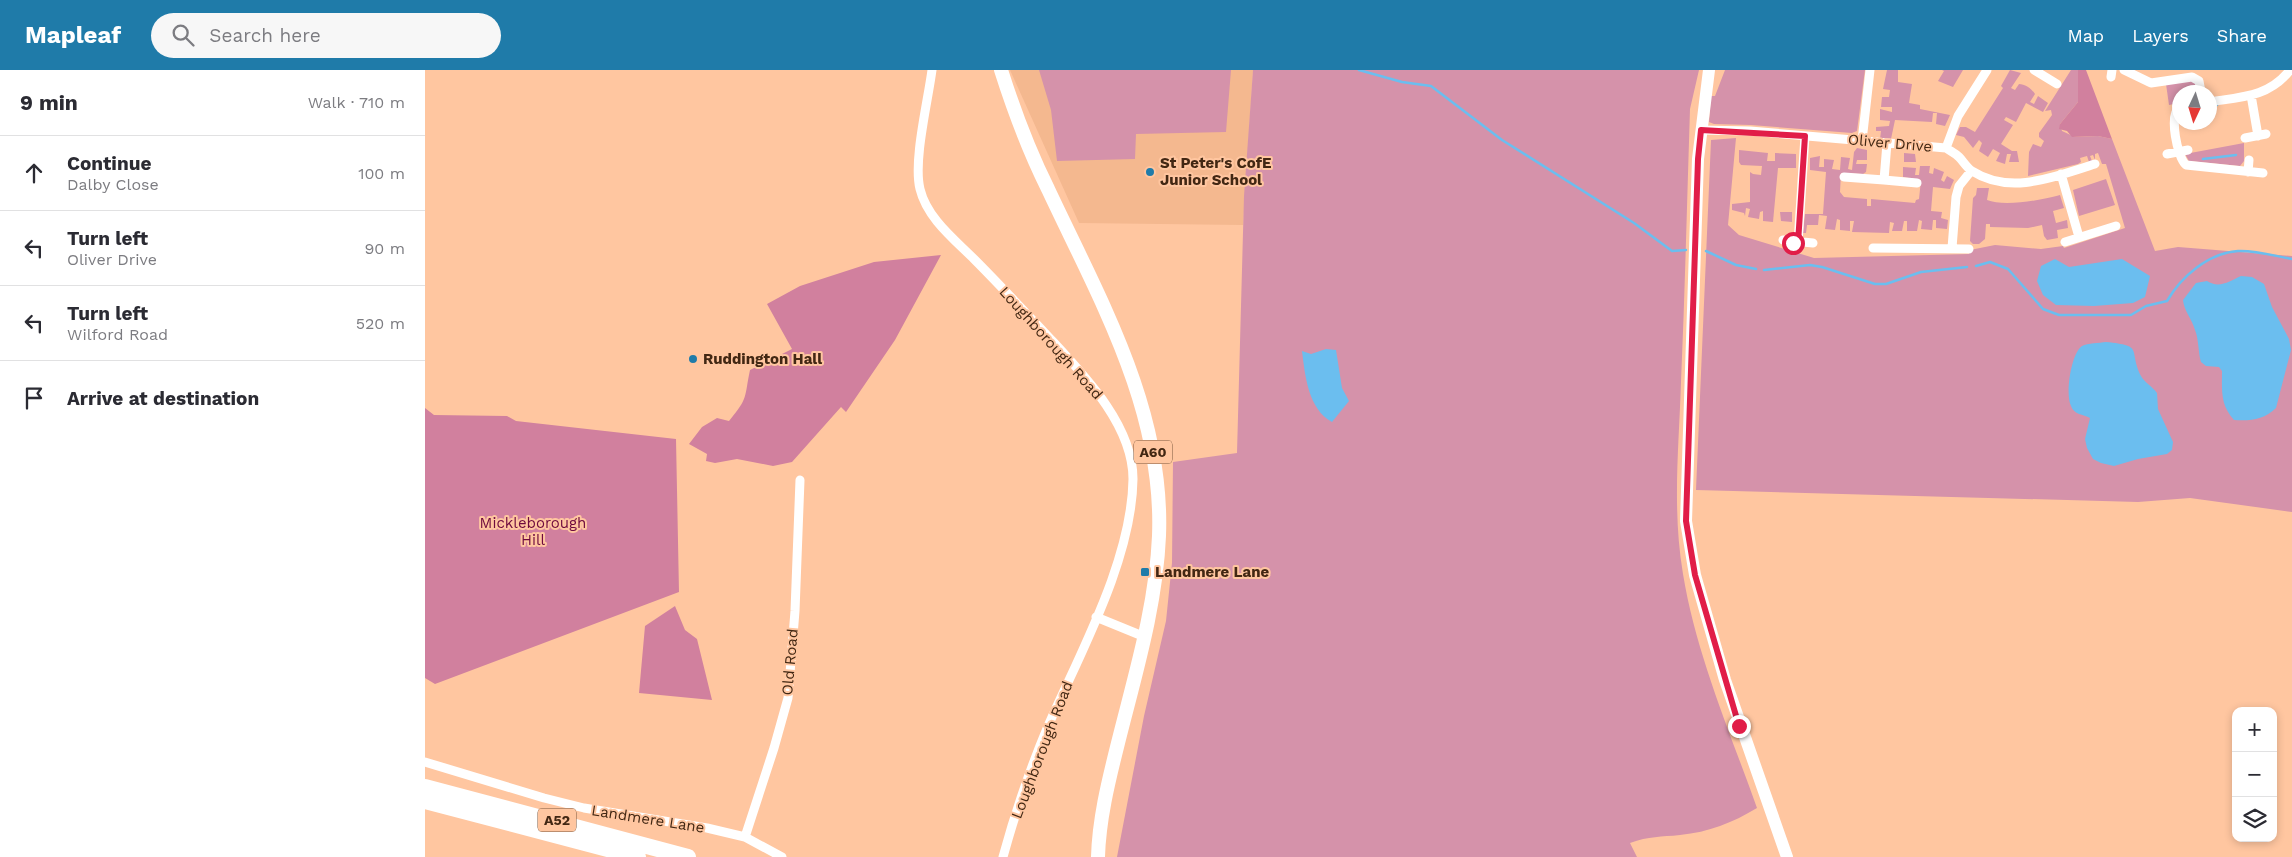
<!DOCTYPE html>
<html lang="en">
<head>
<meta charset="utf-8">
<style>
  :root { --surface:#fff; --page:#f7f7f7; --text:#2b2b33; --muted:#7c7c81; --line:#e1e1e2; --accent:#1f7ba9 }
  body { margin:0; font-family:"Work Sans",sans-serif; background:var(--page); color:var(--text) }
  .controls { position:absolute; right:15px; bottom:15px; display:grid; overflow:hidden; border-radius:10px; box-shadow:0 2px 8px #0003 }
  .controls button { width:45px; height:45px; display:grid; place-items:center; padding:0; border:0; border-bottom:1px solid var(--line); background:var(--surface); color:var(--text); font:25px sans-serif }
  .compass { position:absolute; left:1747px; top:15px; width:45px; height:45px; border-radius:50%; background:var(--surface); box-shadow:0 2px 8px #0003; rotate:184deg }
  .stop { position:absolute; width:15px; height:15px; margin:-11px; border:4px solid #e11d48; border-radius:50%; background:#fff }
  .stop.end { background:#e11d48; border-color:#fff; box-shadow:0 1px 5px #0008 }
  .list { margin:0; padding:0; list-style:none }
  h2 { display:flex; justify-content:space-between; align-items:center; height:65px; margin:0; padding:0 20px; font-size:21px }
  h2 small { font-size:16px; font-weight:400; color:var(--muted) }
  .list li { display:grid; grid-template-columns:32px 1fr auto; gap:15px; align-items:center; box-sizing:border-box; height:75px; padding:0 20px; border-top:1px solid var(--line) }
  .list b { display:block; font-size:19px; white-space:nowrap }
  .list p { margin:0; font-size:16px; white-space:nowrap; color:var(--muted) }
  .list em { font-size:16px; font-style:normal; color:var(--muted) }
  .icon { flex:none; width:28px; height:28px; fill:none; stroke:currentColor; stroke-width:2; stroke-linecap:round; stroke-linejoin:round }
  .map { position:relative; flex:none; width:1867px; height:787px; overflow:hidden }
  header { display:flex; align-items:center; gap:30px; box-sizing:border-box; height:70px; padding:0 25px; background:var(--accent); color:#fff }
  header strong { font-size:24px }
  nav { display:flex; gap:28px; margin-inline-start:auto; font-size:18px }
  .search { width:350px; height:45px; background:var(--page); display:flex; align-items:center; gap:12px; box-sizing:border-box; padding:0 18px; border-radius:28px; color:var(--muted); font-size:19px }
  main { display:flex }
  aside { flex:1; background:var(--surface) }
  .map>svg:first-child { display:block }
  .built { fill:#f4b88f }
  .green { fill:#d592aa }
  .forest { fill:#d1809e }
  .water { fill:#6bbeef }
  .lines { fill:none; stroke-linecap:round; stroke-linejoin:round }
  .stream { stroke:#6bbeef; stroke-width:2.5 }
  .street { stroke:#fff; stroke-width:9 }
  .secondary { stroke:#fff; stroke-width:12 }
  .primary { stroke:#fff; stroke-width:14 }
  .highway { stroke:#fff; stroke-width:16 }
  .route { stroke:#e11d48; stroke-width:6 }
  .poi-dot { fill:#1f7ba9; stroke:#ffc6a0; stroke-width:2 }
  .labels { text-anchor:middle; stroke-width:4; stroke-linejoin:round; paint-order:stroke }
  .shield { fill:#ffc6a0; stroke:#7b573d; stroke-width:1 }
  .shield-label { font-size:14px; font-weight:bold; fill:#422713 }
  .street-label { font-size:15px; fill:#422713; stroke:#ffc6a0 }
  .poi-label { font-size:15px; font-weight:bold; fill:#422713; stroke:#ffc6a0; text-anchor:start }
  .park-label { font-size:15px; fill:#6e0a3e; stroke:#ffc6a0 }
</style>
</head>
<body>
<header>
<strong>Mapleaf</strong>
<div class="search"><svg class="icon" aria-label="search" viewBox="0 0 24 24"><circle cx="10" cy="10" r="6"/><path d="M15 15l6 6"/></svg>Search here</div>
<nav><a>Map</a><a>Layers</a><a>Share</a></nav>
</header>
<main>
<aside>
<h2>9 min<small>Walk · 710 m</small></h2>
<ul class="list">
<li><svg class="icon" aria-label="ahead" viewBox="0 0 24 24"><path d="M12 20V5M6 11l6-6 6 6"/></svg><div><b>Continue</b><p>Dalby Close</p></div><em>100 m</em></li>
<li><svg class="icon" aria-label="left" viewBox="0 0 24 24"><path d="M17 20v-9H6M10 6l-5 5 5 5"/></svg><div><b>Turn left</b><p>Oliver Drive</p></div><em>90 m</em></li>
<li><svg class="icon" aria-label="left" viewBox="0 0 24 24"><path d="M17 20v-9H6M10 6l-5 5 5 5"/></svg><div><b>Turn left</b><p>Wilford Road</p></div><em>520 m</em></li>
<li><svg class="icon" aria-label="arrive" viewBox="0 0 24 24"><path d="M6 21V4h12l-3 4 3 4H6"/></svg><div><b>Arrive at destination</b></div></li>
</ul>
</aside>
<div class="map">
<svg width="1867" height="787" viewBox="0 0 1867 787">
  <rect width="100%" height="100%" fill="#ffc6a0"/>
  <path class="built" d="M585 0H828L818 155 654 153Z"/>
  <path class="green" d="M614 0H806L801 62 711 64 710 89 632 91 626 40Z
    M828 0H1274L1265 39C1262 130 1260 221 1256 312 1254 377 1247 439 1258 504 1271 584 1305 662 1332 738 1307 753 1284 762 1255 765 1236 767 1224 766 1205 773L1212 787H692L719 646 741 551 747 493 748 392 812 383 819 126Z
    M1300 0H1440L1432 61 1427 63 1326 55 1289 54 1284 52 1286 26H1290Z
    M1462 0H1473V12L1487 14 1484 33 1495 35V39L1525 45 1520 56 1511 54 1512 43H1508L1507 52 1470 50 1466 69H1455L1456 61H1451V57L1464 56 1465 51 1455 50V39L1467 42V37H1456L1457 27H1464L1465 20 1458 19Z
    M1517 0H1538L1528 17 1513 11 1519 1Z
    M1585 0 1596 3 1586 18 1590 20 1594 14C1600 14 1607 19 1610 24L1605 32 1609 34 1613 26 1623 33 1618 42 1601 33 1591 52 1581 47 1579 50 1588 55 1576 74 1587 81H1592L1594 92H1584L1586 84H1582L1580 94 1571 91 1575 83 1568 79 1563 87 1554 81 1557 73 1554 70 1548 78 1539 67 1531 65 1535 57H1541L1550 62 1578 18 1576 16Z
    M1646 0H1653V32L1635 54 1637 61 1650 67 1673 66 1687 69 1730 181 1753 177 1867 186V442L1765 428 1713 432 1271 420 1286 70 1311 68 1303 155 1314 165 1389 188 1544 184 1545 180 1570 175 1616 179 1638 176 1639 178 1700 158 1681 94H1677L1673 83 1670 84V90L1668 85 1665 86 1667 91 1664 92 1662 86 1655 88 1656 92 1653 94 1603 106 1604 82 1608 74 1616 77 1619 71 1614 67V63L1627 45 1626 40 1620 41Z
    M1769 10 1773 22H1754V33L1744 35 1741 14Z
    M1819 73V91L1815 96 1764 91 1760 84Z
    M1432 78 1442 80V90H1432L1431 94H1442L1441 102 1438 104 1416 103 1415 122 1419 127 1442 129V136H1446V129L1490 133 1491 130 1494 129 1496 110 1478 107V97L1491 98 1490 105H1494L1495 96H1505L1504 103 1508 104 1509 98 1519 102 1516 110 1519 112 1522 106 1529 110 1525 119 1508 117 1506 141 1517 142 1516 148 1523 150 1522 159 1511 158V150H1508L1507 160 1496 159 1497 151 1494 150 1492 161H1482V151H1479L1477 161H1467L1469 153 1465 152 1464 163 1427 162 1429 151H1425V161L1415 160V150L1412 149 1410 160 1400 159 1402 146 1394 145 1393 155H1382L1381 163H1378L1380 144H1398L1401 102 1385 100V88L1395 86 1394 97H1399V89L1409 90 1407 99 1415 100 1416 87 1425 88 1423 99 1427 100 1429 82Z
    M1314 80 1343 83 1342 91H1350V83L1371 84V98H1353L1348 152 1338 151V141L1335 142 1334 149 1323 147 1325 139 1321 138 1320 146 1319 143 1307 140V134L1325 132V102L1328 104 1336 105 1337 96 1316 95 1314 92Z
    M1479 83 1490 84 1491 92H1479Z
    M1681 109 1690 135 1654 146 1648 120Z
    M1552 118H1564L1562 130C1579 137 1618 130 1635 125L1639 138 1628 141 1631 153 1642 150 1643 158 1632 160 1633 168 1622 170 1619 166 1617 155 1603 158 1565 157V154H1561L1560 169 1554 174H1548L1545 171 1548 128 1551 125Z
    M1355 142H1367V152L1356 151Z"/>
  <path class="forest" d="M1653 0H1661L1687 69 1673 66 1647 67 1642 61 1634 59 1635 54 1653 32Z
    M516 185 470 270 421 342 416 337 367 392 348 396 312 389 290 393 281 391 282 384 264 374 277 357 292 348 304 351C324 327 319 328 325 300L367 279 342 234 375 216 449 192Z
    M0 338 9 345 82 346 91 351 251 369 254 522 10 614 0 608Z
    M250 536 260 560 272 569 287 630 214 623 220 556Z"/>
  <path class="water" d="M1630 189 1644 197 1697 189 1725 206 1720 227 1708 233 1669 236 1631 235 1618 225 1612 211 1616 196Z
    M1816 206 1827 207 1839 214 1847 237 1864 269 1866 280 1851 338C1839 350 1825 351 1809 350 1795 335 1797 320 1797 301L1794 297 1781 296 1776 292C1773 282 1774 270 1770 260 1767 249 1759 241 1758 230L1771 213 1782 211C1794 219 1805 211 1816 206Z
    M1681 272C1720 276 1703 279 1716 306 1719 312 1728 317 1732 323L1733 339 1748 372 1747 380 1742 384 1713 389 1689 396 1676 393 1668 389 1662 378 1660 369 1665 348C1658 344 1649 345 1646 336 1640 325 1646 283 1657 276 1663 273 1674 273 1681 272Z
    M901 279 911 280 917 318 924 331 907 352C883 339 880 305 877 281L886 284Z"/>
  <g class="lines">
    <path class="stream" d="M934 0 977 12 1006 16 1077 70 1209 153 1247 181 1261 180
      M1784 36 1792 35
      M1778 89 1811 85
      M1281 181 1311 195 1331 199
      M1551 196 1565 192 1583 199 1618 239 1634 245H1706L1721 236 1742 231C1756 207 1783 183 1813 181 1830 180 1850 186 1867 189
      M1339 200 1385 195 1397 197 1450 214H1461L1496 202 1542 197"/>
    <path class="street" d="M507 0C503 31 488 91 495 119 502 148 529 169 549 189 573 213 596 238 620 263 655 301 708 353 708 409 707 490 655 583 623 656 605 699 590 743 578 787
      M1609 0 1632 14
      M1699 0 1726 13 1767 7 1774 11 1776 22
      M1686 7 1687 0
      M1826 25 1833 66
      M1784 32C1816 27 1844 27 1865 0
      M1754 38C1744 45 1752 87 1761 95L1838 103
      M1276 60 1325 61 1521 78C1525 81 1530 83 1534 87 1538 91 1542 98 1547 101 1586 126 1631 106 1670 94
      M1820 68 1841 64
      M1437 71 1445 0
      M1521 78 1533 46 1562 0
      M1742 84 1763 80
      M1823 102 1824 90
      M1636 104 1654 167
      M1419 107 1459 110 1462 73
      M1459 110 1492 113
      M1358 170 1388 173
      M1640 172 1691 156
      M1373 173 1380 66
      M1448 178 1544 179
      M1527 178 1531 127 1534 116 1546 101
      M671 547 720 567
      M0 692 119 728 159 738 282 758 320 767 357 787
      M320 767 349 678 363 628 370 541 375 410"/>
    <path class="secondary" d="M1284 0 1273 89 1261 451 1270 505 1300 610 1362 787"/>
    <path class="primary" d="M576 0C589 41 604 81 623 119 675 230 739 340 734 466 731 538 709 608 692 677 683 713 674 750 673 787"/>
    <path class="highway" d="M0 717 263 787
      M0 731 213 787"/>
  </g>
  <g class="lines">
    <path class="route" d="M1314 656 1270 505 1261 451 1273 89 1276 60 1380 66 1373 173H1368"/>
  </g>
  <g class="poi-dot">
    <circle cx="725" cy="102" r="5"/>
    <circle cx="268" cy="289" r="5"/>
    <rect x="715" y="497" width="10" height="10" rx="2.5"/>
  </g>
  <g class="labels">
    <g class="shield">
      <rect x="709" y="370.5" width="38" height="23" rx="4"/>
      <rect x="113" y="738.5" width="38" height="23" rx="4"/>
    </g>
    <g class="shield-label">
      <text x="728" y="387">A60</text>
      <text x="132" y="755">A52</text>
    </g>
    <g class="street-label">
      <text transform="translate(1465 73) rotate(5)" y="5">Oliver Drive</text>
      <text transform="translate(626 273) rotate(48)" y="5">Loughborough Road</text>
      <text transform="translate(365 592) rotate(-85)" y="5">Old Road</text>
      <text transform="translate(617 680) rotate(-69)" y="5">Loughborough Road</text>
      <text transform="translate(223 749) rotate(9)" y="5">Landmere Lane</text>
    </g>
    <g class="poi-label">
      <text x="735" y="98">St Peter's CofE<tspan x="735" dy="17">Junior School</tspan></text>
      <text x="278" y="294">Ruddington Hall</text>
      <text x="730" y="507">Landmere Lane</text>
    </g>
    <g class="park-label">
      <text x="108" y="458">Mickleborough<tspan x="108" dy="17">Hill</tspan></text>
    </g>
  </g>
</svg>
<div class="controls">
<button>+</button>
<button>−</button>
<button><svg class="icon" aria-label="layers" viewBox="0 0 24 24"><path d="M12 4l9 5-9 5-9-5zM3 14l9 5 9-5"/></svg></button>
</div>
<svg class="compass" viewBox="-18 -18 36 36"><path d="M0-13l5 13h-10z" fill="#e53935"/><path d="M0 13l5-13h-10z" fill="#7c7c81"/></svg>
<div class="stop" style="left:1368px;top:173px"></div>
<div class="stop end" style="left:1314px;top:656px"></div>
</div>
</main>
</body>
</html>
